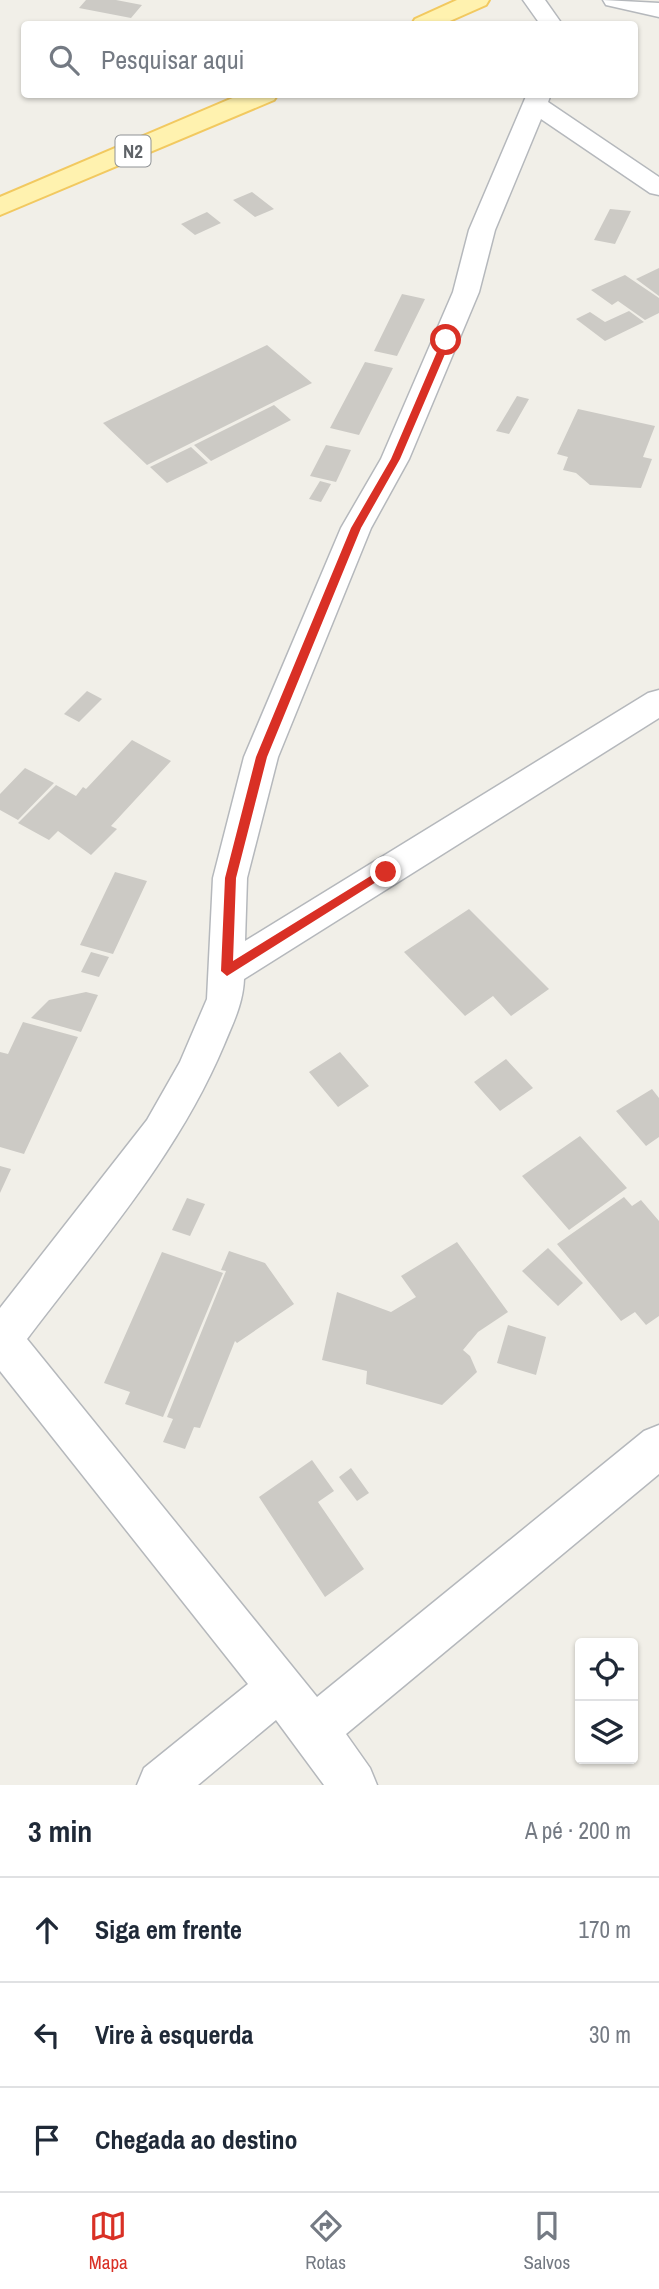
<!DOCTYPE html>
<html lang="pt">
<head>
<meta charset="utf-8">
<style>
  :root { --surface:#fff; --page:#f6f6f7; --text:#1f2937; --muted:#747a83; --line:#e0e1e3; --accent:#d93025 }
  body { margin:0; font-family:"Archivo Narrow",sans-serif; background:var(--page); color:var(--text) }
  .controls { position:absolute; right:21px; bottom:21px; display:grid; overflow:hidden; border-radius:7px; box-shadow:0 2px 5px #0004 }
  .controls button { width:63px; height:63px; display:grid; place-items:center; padding:0; border:0; border-bottom:2px solid var(--line); background:var(--surface); color:var(--text); font:35px sans-serif }
  .stop { position:absolute; width:21px; height:21px; margin:-16px; border:5px solid #d93025; border-radius:50%; background:#fff }
  .stop.end { background:#d93025; border-color:#fff; box-shadow:0 2px 7px #0008 }
  .list { margin:0; padding:0; list-style:none }
  h2 { display:flex; justify-content:space-between; align-items:center; height:91px; margin:0; padding:0 28px; font-size:30px }
  h2 small { font-size:23px; font-weight:400; color:var(--muted) }
  .list li { display:grid; grid-template-columns:46px 1fr auto; gap:21px; align-items:center; box-sizing:border-box; height:105px; padding:0 28px; border-top:2px solid var(--line) }
  .list b { display:block; font-size:26px; white-space:nowrap }
  .list em { font-size:23px; font-style:normal; color:var(--muted) }
  .icon { flex:none; width:38px; height:38px; fill:none; stroke:currentColor; stroke-width:2; stroke-linecap:round; stroke-linejoin:round }
  .map { position:relative; flex:none; width:659px; height:1785px; overflow:hidden }
  .search { position:absolute; background:var(--surface); box-shadow:0 2px 5px #0004; left:21px; right:21px; top:21px; height:77px; display:flex; align-items:center; gap:18px; box-sizing:border-box; padding:0 24px; border-radius:7px; color:var(--muted); font-size:26px }
  .sheet { height:406px; background:var(--surface) }
  nav { display:flex; justify-content:space-around; align-items:center; box-sizing:border-box; height:98px; border-top:2px solid var(--line); background:var(--surface); font-size:19px; color:var(--muted) }
  nav a { display:grid; justify-items:center; gap:4px }
  nav .on { color:var(--accent) }
  .map>svg:first-child { display:block }
  .building { fill:#cccac5 }
  .lines { fill:none; stroke-linecap:round; stroke-linejoin:round }
  .minor-casing { stroke:#b5b8bc; stroke-width:3 }
  .primary-casing { stroke:#f2c960; stroke-width:4 }
  .minor { fill:#fff; fill-rule:evenodd }
  .primary { fill:#fff2af; fill-rule:evenodd }
  .route { fill:#d93025 }
  .labels { text-anchor:middle; stroke-width:6; stroke-linejoin:round; paint-order:stroke }
  .shield { fill:#fff; stroke:#8f9295; stroke-width:2 }
  .shield-label { font-size:19px; font-weight:bold; fill:#5f6368 }
</style>
</head>
<body>
<div class="map">
<svg width="659" height="1785" viewBox="0 0 659 1785">
  <rect width="100%" height="100%" fill="#f1efe8"/>
  <path class="building" d="M86 0H116L142 5 131 18 79 8Z
    M252 192 274 209 255 217 233 200Z
    M610 209 631 211 615 244 594 240Z
    M207 212 221 223 195 235 181 224Z
    M659 268V296L636 279Z
    M625 275 659 298V313L645 320 618 301 612 305 591 290Z
    M402 294 425 299 397 356 374 351Z
    M629 311 644 322 605 341 576 319 590 312 605 322Z
    M267 345 312 383 147 465 103 423Z
    M365 362 393 368 359 435 330 428Z
    M517 396 529 399 509 434 496 431Z
    M274 405 291 420 211 461 194 445Z
    M578 409 655 426 643 457 652 459 641 488 590 485 576 473 563 470 568 457 557 454Z
    M326 445 351 450 336 482 310 476Z
    M191 447 208 463 167 483 150 467Z
    M320 481 331 484 321 502 309 499Z
    M87 691 102 699 79 722 64 714Z
    M132 740 171 761 111 826 117 829 91 855 58 831 49 840 18 823 56 785 76 796 83 787 86 789Z
    M25 768 54 783 18 820 0 810V794Z
    M115 872 147 881 113 954 80 945Z
    M469 909 549 989 511 1016 493 996 465 1016 404 952Z
    M91 952 109 957 99 977 81 972Z
    M86 992 98 995 81 1032 31 1018 49 1000Z
    M23 1022 78 1037 24 1154 0 1147V1052L8 1054Z
    M340 1052 369 1086 338 1107 309 1072Z
    M506 1059 533 1088 500 1111 474 1082Z
    M652 1089 659 1098V1137L646 1146 616 1111Z
    M580 1136 627 1188 569 1230 522 1176Z
    M0 1166 11 1169 0 1193Z
    M624 1197 632 1206 641 1200 659 1221V1316L646 1325 635 1312 621 1321 557 1244Z
    M187 1198 205 1204 190 1236 172 1230Z
    M457 1242 508 1312 478 1332 463 1350 470 1356 477 1372 442 1405 366 1384 367 1371 322 1360 337 1292 391 1312 416 1297 401 1276Z
    M548 1248 583 1283 558 1306 522 1271Z
    M229 1251 265 1263 294 1304 237 1343 235 1341 200 1428 194 1427 185 1449 163 1442 173 1419 167 1417 226 1271 221 1270Z
    M162 1252 223 1273 163 1417 125 1404 130 1392 104 1383Z
    M508 1325 546 1337 536 1375 497 1363Z
    M312 1460 334 1491 318 1502 364 1569 325 1597 259 1497Z
    M351 1468 369 1493 357 1501 339 1477Z"/>
  <g class="lines">
    <g class="minor-casing">
      <path id="minor" d="M523 0H545L562 24H540Z
        M603 0 659 3V17L606 5Z
        M527 94H551L548 102 659 177V195L650 193 541 119 495 230 479 292 409 459 371 528 278 757 247 878 245 941 648 693 659 690V718L244 979C243 1004 233 1023 224 1045 178 1155 98 1245 27 1339L317 1697 644 1431 659 1425V1474L346 1734 370 1768 377 1785H324L276 1720 198 1785H137L144 1768 248 1684 0 1371V1308L147 1120 180 1062 207 999 213 878 244 757 341 528 381 459 453 292 469 230Z"/>
    </g>
    <g class="primary-casing">
      <path id="primary" d="M457 0H489L486 5 443 24H412L415 19Z
        M242 94H278L274 100 0 215V197Z"/>
    </g>
    <use href="#minor" class="minor"/>
    <use href="#primary" class="primary"/>
  </g>
  <path class="route" d="M446 337 451 340 400 459 361 528 267 757 236 878 233 961 382 869 386 867 392 872 227 976 221 971 225 878 256 757 351 528 391 459 442 340Z"/>
  <g class="labels">
    <rect class="shield" x="115.5" y="135.5" width="35" height="31" rx="5"/>
    <g class="shield-label">
      <text x="133" y="158">N2</text>
    </g>
  </g>
</svg>
<div class="controls">
<button><svg class="icon" aria-label="locate" viewBox="0 0 24 24"><circle cx="12" cy="12" r="6"/><path d="M12 2v4M12 18v4M2 12h4M18 12h4"/></svg></button>
<button><svg class="icon" aria-label="layers" viewBox="0 0 24 24"><path d="M12 4l9 5-9 5-9-5zM3 14l9 5 9-5"/></svg></button>
</div>
<div class="stop" style="left:446px;top:340px"></div>
<div class="stop end" style="left:386px;top:872px"></div>
<div class="search"><svg class="icon" aria-label="search" viewBox="0 0 24 24"><circle cx="10" cy="10" r="6"/><path d="M15 15l6 6"/></svg>Pesquisar aqui</div>
</div>
<section class="sheet">
<h2>3 min<small>A pé · 200 m</small></h2>
<ul class="list">
<li><svg class="icon" aria-label="ahead" viewBox="0 0 24 24"><path d="M12 20V5M6 11l6-6 6 6"/></svg><div><b>Siga em frente</b></div><em>170 m</em></li>
<li><svg class="icon" aria-label="left" viewBox="0 0 24 24"><path d="M17 20v-9H6M10 6l-5 5 5 5"/></svg><div><b>Vire à esquerda</b></div><em>30 m</em></li>
<li><svg class="icon" aria-label="arrive" viewBox="0 0 24 24"><path d="M6 21V4h12l-3 4 3 4H6"/></svg><div><b>Chegada ao destino</b></div></li>
</ul>
</section>
<nav>
<a class="on"><svg class="icon" aria-label="map" viewBox="0 0 24 24"><path d="M3 6l6-2 6 2 6-2v14l-6 2-6-2-6 2zM9 4v14M15 6v14"/></svg>Mapa</a>
<a><svg class="icon" aria-label="directions" viewBox="0 0 24 24"><path d="M12 3l9 9-9 9-9-9zM9 14v-3h6M13 9l2 2-2 2"/></svg>Rotas</a>
<a><svg class="icon" aria-label="saved" viewBox="0 0 24 24"><path d="M7 4h10v16l-5-4-5 4z"/></svg>Salvos</a>
</nav>
</body>
</html>
